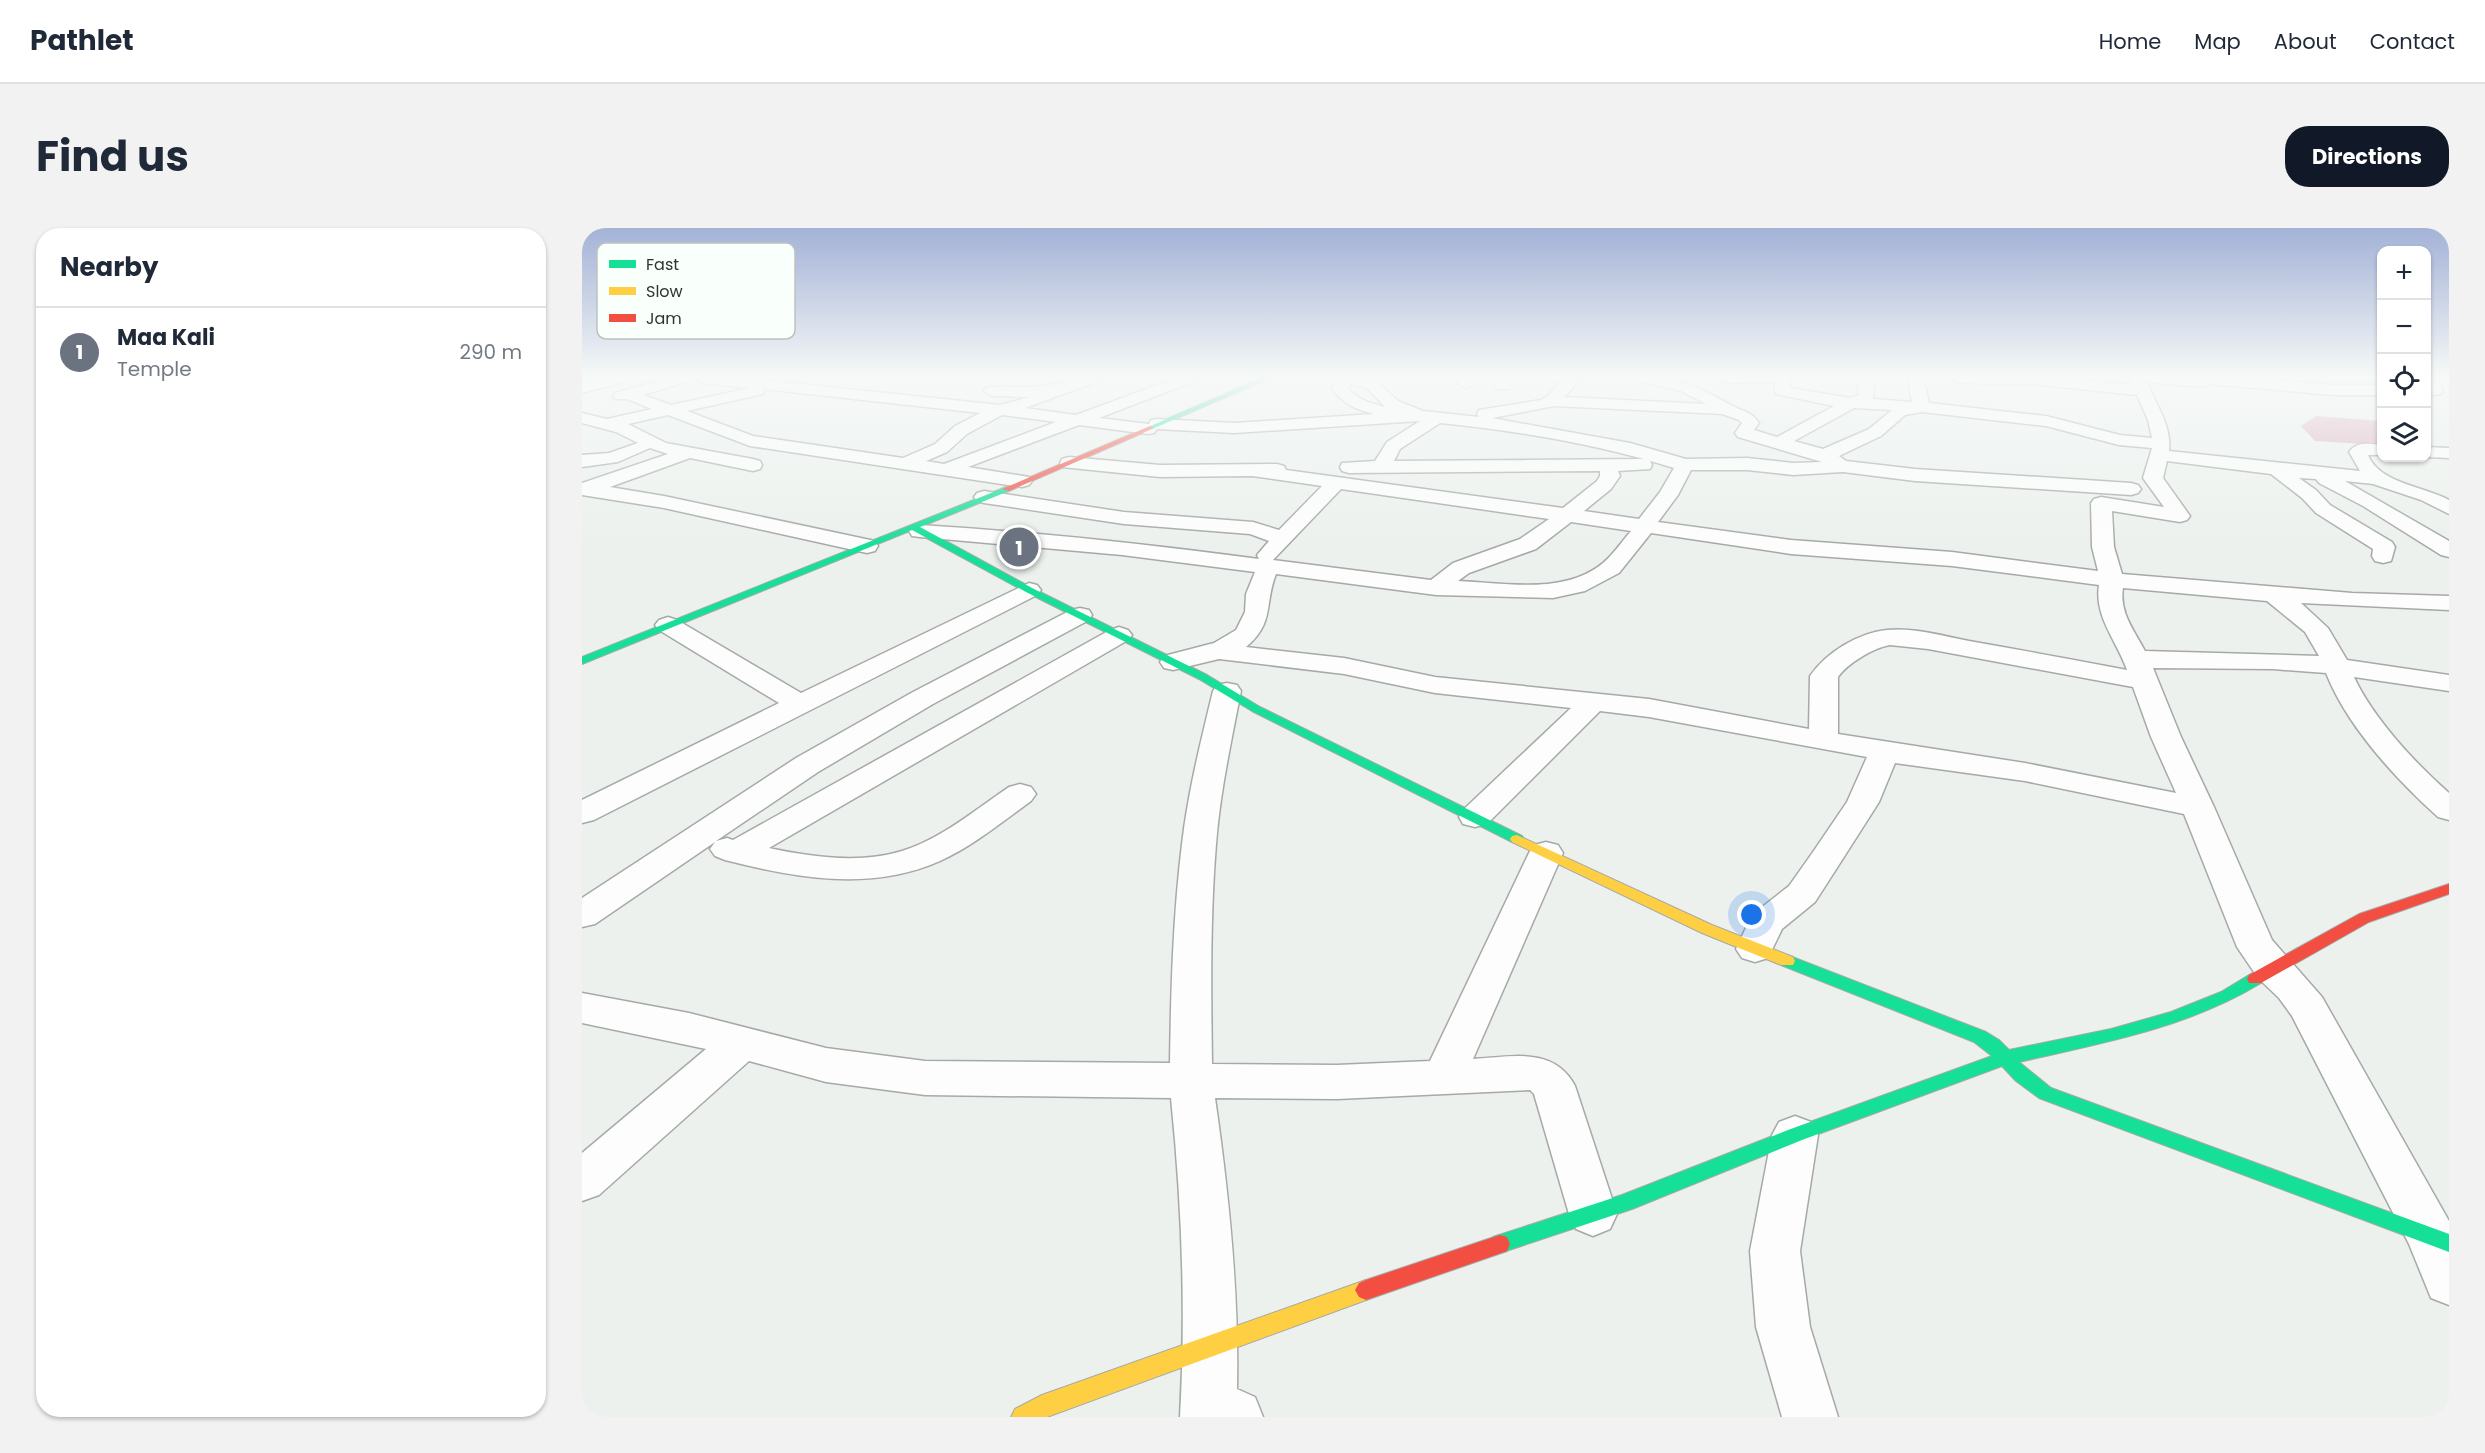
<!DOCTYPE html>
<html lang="en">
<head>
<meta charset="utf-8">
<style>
  :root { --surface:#fff; --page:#f2f2f3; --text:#1f2937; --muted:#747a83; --line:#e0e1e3; --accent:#111827 }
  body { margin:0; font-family:Poppins,sans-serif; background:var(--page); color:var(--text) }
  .controls { position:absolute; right:18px; top:18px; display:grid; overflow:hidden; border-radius:12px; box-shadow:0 2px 4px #0004 }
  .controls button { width:54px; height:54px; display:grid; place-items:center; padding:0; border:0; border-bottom:2px solid var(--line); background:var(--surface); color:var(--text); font:30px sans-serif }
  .you { position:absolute; left:1170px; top:687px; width:21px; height:21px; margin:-15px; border:4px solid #fff; border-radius:50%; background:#1a73e8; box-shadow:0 0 0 9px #1a73e833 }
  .badge { display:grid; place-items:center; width:39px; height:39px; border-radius:50%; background:var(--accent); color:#fff; font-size:20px; font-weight:700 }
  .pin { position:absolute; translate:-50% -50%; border:3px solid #fff; box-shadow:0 2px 6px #0006 }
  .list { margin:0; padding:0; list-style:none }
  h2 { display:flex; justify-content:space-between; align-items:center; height:78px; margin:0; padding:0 24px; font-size:26px }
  h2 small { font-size:20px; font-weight:400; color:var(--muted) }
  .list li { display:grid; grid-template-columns:39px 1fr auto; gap:18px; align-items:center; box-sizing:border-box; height:90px; padding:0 24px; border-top:2px solid var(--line) }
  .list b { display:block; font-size:22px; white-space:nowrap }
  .list p { margin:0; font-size:20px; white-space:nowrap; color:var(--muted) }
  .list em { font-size:20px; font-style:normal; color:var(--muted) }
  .icon { flex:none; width:33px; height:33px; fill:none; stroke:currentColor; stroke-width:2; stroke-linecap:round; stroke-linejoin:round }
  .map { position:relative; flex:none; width:1867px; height:1189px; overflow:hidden; border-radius:24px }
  header { display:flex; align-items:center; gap:36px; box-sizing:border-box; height:84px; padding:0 30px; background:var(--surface); border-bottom:2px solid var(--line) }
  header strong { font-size:28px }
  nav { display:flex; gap:33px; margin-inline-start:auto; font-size:21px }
  .intro { display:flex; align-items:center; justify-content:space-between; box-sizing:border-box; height:144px; padding:0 36px }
  h1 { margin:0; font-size:42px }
  .button { padding:15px 27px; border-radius:24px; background:var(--accent); color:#fff; font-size:21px; font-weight:700 }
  main { display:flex; gap:36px; padding:0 36px }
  aside { flex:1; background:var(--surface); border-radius:24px; box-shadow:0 2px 4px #0004 }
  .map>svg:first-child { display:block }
  .water { fill:#dbaebe }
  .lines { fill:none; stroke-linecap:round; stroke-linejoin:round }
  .street-casing { stroke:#a6a9a7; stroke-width:3 }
  .fast-casing { stroke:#a6a9a7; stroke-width:2 }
  .slow-casing { stroke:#a6a9a7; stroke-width:2 }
  .jam-casing { stroke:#a6a9a7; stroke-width:2 }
  .street { fill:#fcfdfc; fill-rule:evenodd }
  .fast { fill:#16e098; fill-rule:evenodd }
  .slow { fill:#ffcf43; fill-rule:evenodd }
  .jam { fill:#f24e42; fill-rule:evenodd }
  .key { fill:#f9fffb; stroke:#bdc2be; stroke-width:1.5 }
  .key-label { font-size:16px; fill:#303331 }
</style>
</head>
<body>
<header>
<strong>Pathlet</strong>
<nav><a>Home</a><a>Map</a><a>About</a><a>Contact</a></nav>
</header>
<div class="intro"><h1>Find us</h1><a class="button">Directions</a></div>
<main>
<aside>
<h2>Nearby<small></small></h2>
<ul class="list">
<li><span class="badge" style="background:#6b7280">1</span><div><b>Maa Kali</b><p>Temple</p></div><em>290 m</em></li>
</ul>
</aside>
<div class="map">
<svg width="1867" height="1189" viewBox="0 0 1867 1189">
  <rect width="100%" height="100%" fill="#ecf1ee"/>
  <path class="water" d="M1734 188 1799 193V217L1733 213 1719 198Z"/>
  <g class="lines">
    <g class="street-casing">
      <path id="street" d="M22 150H47L44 153 0 165V155Z
        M86 150H110L107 153 61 167 89 177 168 160 121 155 114 150H162L418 177 448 169 410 168 402 163 404 160C419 156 434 160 448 159 472 158 495 150 519 150L517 153 443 180 494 187 594 150H615L613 153 517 190 567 196 569 192 575 191 652 195 792 186C773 181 761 176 750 160L757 150H782L794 153 816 173 841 183 897 189 895 186 897 182 959 172 966 168 982 150H999L982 169 1124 176 1099 163 1057 153 1054 150C1100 148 1112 158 1151 178 1162 184 1170 184 1177 195L1172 202 1195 209 1252 178 1194 166 1192 154 1143 155 1136 150H1207L1208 160 1268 170 1277 167 1276 158 1271 150H1286L1292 157 1291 171 1330 174 1326 150H1341L1347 175 1464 188 1538 207 1570 210 1566 192 1555 167 1449 156 1377 155 1369 150H1481L1551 157 1549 150H1663L1751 157H1800V167H1751L1628 156 1622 159 1565 154C1574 177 1590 198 1587 223L1778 243 1767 224C1775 213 1787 216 1800 217V227H1786C1798 256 1842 258 1867 272V286L1839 272 1791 256 1763 253 1867 313V329L1859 327 1781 278 1737 255 1734 251 1717 250 1734 262 1748 277 1810 314 1813 319 1809 333 1801 335 1793 333 1790 328 1791 321 1734 285 1720 270 1689 246 1585 233 1581 250 1608 288 1605 292 1598 294 1530 283 1532 319 1540 346 1770 365 1867 368V382L1719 375 1746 400 1765 432 1867 447V463L1772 449C1791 490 1833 535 1867 565V592L1856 589C1814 551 1765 498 1744 445L1691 441 1571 440 1599 509 1632 579 1690 712 1740 769 1867 993V1077L1849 1070 1827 1016 1710 788 1697 770 1676 750 1655 719 1602 586 1443 553 1313 535 1297 574 1260 632 1233 674 1200 701 1186 730 1173 734 1160 730 1154 721 1170 687 1207 658 1231 624 1265 574 1285 529 1067 489 1018 483 905 596 893 599 881 596 877 589 881 582 989 480 853 465 762 446 637 431 591 442 582 440 578 434 582 428 632 415 654 402 663 384 664 366 673 344 540 327 338 309 330 308 327 303 330 298 338 297C452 304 564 316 677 331L675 327 687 313 668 306 542 296 402 275 395 273 392 269 395 265 402 263 542 284 671 294 697 302 740 258 670 248 578 249 480 239 478 235 480 231 487 229 578 237 695 236 702 238 704 242 981 280 1015 253 1018 248V243L767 245 760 243 758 239 760 235 793 233 805 214 838 193 652 205 575 201 572 205 566 206 497 197 386 239 447 249 450 253 447 257 440 259 168 218 86 187 46 196 84 215 171 231 178 233 180 237 178 241 171 243 108 230 28 259 82 268 293 313 296 318 293 323 285 325 82 280 0 267V255L86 226 68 220 36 234 0 239V227L27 225 56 215 34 204 0 195V185L25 191 70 181 45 171H33L31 168 33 165ZM768 156 784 159 803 179C788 175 776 172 766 160ZM182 161 398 185 373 198 353 216 321 230 171 208 105 183 181 166ZM972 178 1140 186 1157 192 1160 195 1153 205 1156 209 1240 234 1211 235 1165 230 1104 231 1048 215 910 190ZM1272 180 1310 182 1287 201 1241 221 1212 213ZM1340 184 1464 198 1537 217 1570 220 1561 250 1582 279 1519 269 1512 271 1509 275 1510 319 1516 343 1370 324 1209 312 1076 294 1096 267 1109 242H1165L1211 247 1261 244 1333 253 1549 267 1556 265 1559 261 1556 257 1549 255 1333 241 1264 233 1257 228 1299 208 1323 187ZM420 187 474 194 362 236 344 233 365 224 385 206ZM858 195C937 203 1016 216 1092 240L1078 264 1057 291 1002 283 1029 261 1038 248 1036 243 1068 241 1070 237 1068 233 1061 231 812 233 818 221ZM759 261 967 291 938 311 871 335 849 352 691 332ZM989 294 1049 303C1040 313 1032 326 1021 335 983 367 923 355 876 353L887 345 954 321ZM1069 305 1209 326 1370 338 1517 357C1512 389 1535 413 1545 442 1492 432 1439 422 1387 413 1361 408 1331 399 1305 402 1276 405 1245 424 1228 448L1227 501 1067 471 853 449 762 430 664 419C693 395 682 376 694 346L854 367 971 370 1003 363 1037 345ZM1541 360 1685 373 1723 404 1737 428 1563 423C1552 402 1537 384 1541 360ZM1308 417 1346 421 1551 459 1569 509 1594 565 1443 535 1256 506V449C1266 435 1291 420 1308 417Z
        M881 150H897L889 158 884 160 876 155Z
        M915 150H930L926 161H916L913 158Z
        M1844 150H1856L1861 163 1859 166 1844 168Z
        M1844 219 1867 220V230L1844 229Z
        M447 355 455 357 459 362 455 367 12 592 0 595V572L197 475 77 402 73 397 77 392 86 389 95 392 219 465Z
        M498 380 507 382 510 387 507 392 351 476 236 544 134 613 145 610 151 612 528 402 537 399 546 402 550 407 546 412 187 620C229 629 278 636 320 623 359 611 393 582 427 559L438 556 449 559 454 566 449 573C420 594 391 618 358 633 289 664 213 650 143 632L133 628 128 621 133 614 13 696 0 699V670L214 530 331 464 489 382Z
        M645 455 655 457 659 463C649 514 638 565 634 616 628 690 629 762 630 836L755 837 848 833 947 625 952 617 964 614 976 617 981 625 891 831C929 829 972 818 993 858L1035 986 1028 1001 1011 1008 994 1001 987 986 952 866 948 862 755 871 633 870C647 966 657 1064 655 1161L673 1169 681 1189H598C604 1082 600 976 589 870L343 867 244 854 167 833 17 967 0 973V925L124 821 0 795V765L107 785 244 820 343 833 588 835C589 762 591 689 600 616 606 564 619 513 631 463L635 457Z
        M1213 888 1229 894 1236 907 1218 1023 1228 1099 1256 1189H1200L1174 1099 1168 1023 1190 907 1197 894Z"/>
    </g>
    <g class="fast-casing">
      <path id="fast" d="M680 150H688L570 201 564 200Z
        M424 259 428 261 427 263 338 299 450 360 625 447 678 479 940 608 942 611 940 614H930L670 483 617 451 444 364 330 302 0 436V429Z
        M1205 727 1404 804 1417 812 1427 822 1529 801 1589 784 1639 764 1667 747H1679L1681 751 1679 755C1605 800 1520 815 1437 834L1469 860 1867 1006V1024L1457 870 1434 853 1420 838 1220 912 1050 981 918 1025 911 1023 908 1016 911 1009 1040 967 1206 902 1410 828 1392 814 1199 737 1197 733 1199 729Z"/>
    </g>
    <g class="slow-casing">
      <path id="slow" d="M935 607 1130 697 1211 729 1213 733 1211 737H1199L1120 705 930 614 928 611 930 608Z
        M784 1052 791 1055 795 1062 791 1069 784 1072 465 1189H429L433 1181 460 1167Z"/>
    </g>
    <g class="jam-casing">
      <path id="jam" d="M568 198 572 200 570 201 427 263 420 261Z
        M1867 656V666L1787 694 1679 755H1667L1665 751 1667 747 1777 686Z
        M918 1007 925 1009 928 1016 925 1023 784 1072 777 1069 773 1062 777 1055 784 1052Z"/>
    </g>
    <use href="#street" class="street"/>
    <use href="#fast" class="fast"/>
    <use href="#slow" class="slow"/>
    <use href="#jam" class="jam"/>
  </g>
  <linearGradient id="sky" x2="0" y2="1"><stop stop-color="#a3b2d7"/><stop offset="0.47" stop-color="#f6f9f7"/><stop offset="1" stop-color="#f6f9f7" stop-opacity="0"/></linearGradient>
  <rect width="1867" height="316" fill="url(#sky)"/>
  <rect x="15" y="15" width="198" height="96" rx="9" class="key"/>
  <rect x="27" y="32" width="27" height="8" fill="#16e098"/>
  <rect x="27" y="59" width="27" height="8" fill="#ffcf43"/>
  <rect x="27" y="86" width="27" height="8" fill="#f24e42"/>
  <g class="key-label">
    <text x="64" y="42">Fast</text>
    <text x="64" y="69">Slow</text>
    <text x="64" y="96">Jam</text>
  </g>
</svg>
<div class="controls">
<button>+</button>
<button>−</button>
<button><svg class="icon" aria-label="locate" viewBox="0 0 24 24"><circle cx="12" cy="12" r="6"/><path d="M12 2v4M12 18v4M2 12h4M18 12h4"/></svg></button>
<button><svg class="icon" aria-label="layers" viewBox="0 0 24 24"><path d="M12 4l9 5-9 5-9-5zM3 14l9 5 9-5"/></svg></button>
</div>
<div class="you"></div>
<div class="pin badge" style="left:437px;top:319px;background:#6b7280">1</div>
</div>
</main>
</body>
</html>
